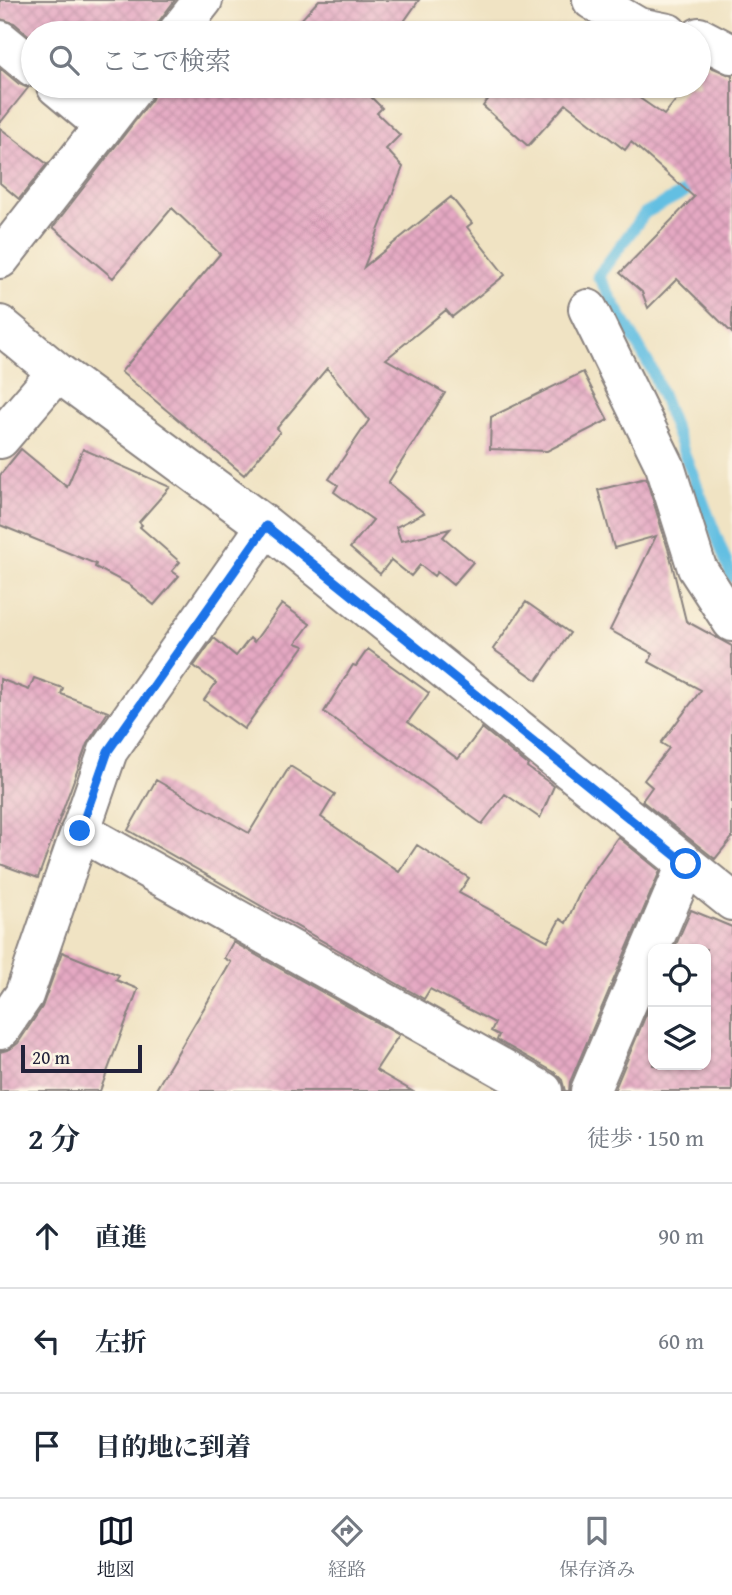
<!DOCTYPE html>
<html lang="ja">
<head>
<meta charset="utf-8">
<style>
  :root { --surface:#fff; --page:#f6f6f7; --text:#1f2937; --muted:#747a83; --line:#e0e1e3; --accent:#111827 }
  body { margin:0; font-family:"Gentium Book Plus","Noto Serif JP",serif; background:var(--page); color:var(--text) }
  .controls { position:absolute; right:21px; bottom:21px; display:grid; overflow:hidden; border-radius:14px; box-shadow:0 2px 5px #0004 }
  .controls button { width:63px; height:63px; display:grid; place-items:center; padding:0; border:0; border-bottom:2px solid var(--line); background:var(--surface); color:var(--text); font:35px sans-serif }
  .scale { position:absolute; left:21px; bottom:18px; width:121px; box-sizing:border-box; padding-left:7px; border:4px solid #22223b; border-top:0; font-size:19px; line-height:24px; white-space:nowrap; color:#22223b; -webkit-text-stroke:5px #fcf5e5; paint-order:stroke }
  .stop { position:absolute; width:21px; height:21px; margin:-16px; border:5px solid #1a73e8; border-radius:50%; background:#fff }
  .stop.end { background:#1a73e8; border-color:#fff; box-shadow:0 2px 7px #0008 }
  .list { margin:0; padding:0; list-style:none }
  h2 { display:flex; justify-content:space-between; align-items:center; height:91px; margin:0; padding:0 28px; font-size:30px }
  h2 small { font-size:23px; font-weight:400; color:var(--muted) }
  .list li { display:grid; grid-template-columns:46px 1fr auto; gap:21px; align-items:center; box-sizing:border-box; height:105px; padding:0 28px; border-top:2px solid var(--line) }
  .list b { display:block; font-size:26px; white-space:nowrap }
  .list em { font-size:23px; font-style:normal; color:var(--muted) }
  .icon { flex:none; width:38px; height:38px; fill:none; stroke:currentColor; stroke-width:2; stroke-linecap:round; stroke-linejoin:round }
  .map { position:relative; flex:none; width:732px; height:1091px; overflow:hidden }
  .search { position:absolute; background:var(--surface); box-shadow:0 2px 5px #0004; left:21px; right:21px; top:21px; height:77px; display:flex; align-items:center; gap:18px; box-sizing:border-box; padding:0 24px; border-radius:38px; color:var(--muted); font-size:26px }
  .sheet { height:406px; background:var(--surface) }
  nav { display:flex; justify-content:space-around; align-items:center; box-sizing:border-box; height:98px; border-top:2px solid var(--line); background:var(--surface); font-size:19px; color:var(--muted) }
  nav a { display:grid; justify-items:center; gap:4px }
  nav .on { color:var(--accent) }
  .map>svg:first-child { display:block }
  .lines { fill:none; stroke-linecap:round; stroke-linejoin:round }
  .stream { stroke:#64bfe2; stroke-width:12 }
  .building { fill:url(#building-cross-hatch) }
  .minor-casing { stroke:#89827f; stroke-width:42 }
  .minor { stroke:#fff; stroke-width:38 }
  .route { stroke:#1a73e8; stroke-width:9 }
</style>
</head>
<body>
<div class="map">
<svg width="732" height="1091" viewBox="0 0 732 1091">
  <defs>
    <pattern id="building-cross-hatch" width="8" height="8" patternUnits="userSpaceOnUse" patternTransform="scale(1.75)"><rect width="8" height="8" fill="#e5a9c3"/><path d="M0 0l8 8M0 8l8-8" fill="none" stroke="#c491a8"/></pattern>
  </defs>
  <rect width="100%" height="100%" fill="#fcf5e5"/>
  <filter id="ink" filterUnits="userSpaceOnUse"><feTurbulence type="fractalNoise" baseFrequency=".0143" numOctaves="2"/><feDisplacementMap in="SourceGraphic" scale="14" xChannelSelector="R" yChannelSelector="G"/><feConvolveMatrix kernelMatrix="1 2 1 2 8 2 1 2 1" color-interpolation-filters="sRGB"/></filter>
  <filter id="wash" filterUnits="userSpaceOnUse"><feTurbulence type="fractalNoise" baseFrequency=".00686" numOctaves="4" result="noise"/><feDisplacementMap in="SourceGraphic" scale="28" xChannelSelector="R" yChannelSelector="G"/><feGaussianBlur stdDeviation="1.57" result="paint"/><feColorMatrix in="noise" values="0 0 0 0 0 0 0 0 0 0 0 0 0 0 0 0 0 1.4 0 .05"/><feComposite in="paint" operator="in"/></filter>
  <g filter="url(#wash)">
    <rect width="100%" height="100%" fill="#f0e3c3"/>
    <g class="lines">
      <path class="stream" d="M732 175 696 186 645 213 598 276 652 370 732 577"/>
    </g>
    <g id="blocks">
      <path class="building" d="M0 0H175L150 33H33V39L14 23 0 19Z
        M319 0H419L396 33H289Z
        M704 64 732 76V333L677 279 648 308 642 292 620 273 694 197 631 142 625 150 566 104 528 146 483 106 490 97 484 91 488 86H622L664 115 687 86H699V70Z
        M0 68 19 84 28 88 0 123Z
        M156 86H360L382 108 377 113 400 135 386 149 403 167 364 267 451 197 472 223 467 227 505 275 452 317 446 310 386 359 445 393 388 483 424 513 396 527 401 541 450 529 443 537 473 562 453 585 437 572 434 576 420 565 411 576 391 560 380 574 350 548 373 520 334 492 338 485 329 479 369 420 327 368 277 428 280 432 244 475 121 372 220 254 172 208 113 278 53 227 152 99Z
        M0 128 47 164 19 199 0 183Z
        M583 372 608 420 547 451 490 449 491 417Z
        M21 449 67 487 83 449 170 487 139 522 142 525 140 527 180 562 172 571 179 576 154 605 128 584 95 567 96 564 0 525V475Z
        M646 478 669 552 686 621 732 646V838L715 859 642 801 652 787 644 780 669 748 661 743 701 690 649 662 653 654 610 630 656 536 614 548 598 490Z
        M526 602 570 633 537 680 493 649Z
        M282 604 310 624 296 643 304 646 244 729 204 700 216 683 194 666 214 638 236 656 250 638 254 642Z
        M368 649 429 693 408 722 458 759 482 728 528 765 527 767 554 786 540 818 505 794 482 824 324 712 353 665 356 666Z
        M34 678 63 688 61 694 108 712 87 744 38 878 0 864V679L29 690Z
        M290 766 335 794 321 817 399 872 417 845 469 878 459 893 548 941 560 919 566 923 583 886 618 837 660 871 570 1082 569 1091H565L562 1080 554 1072 497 1040 499 1035 491 1031 495 1023 430 989 424 999 128 830 156 780 249 833Z
        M691 910 732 927V1091H614L653 998V1065H706V949H674Z
        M233 942 399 1035 376 1070 412 1091H155L231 962 224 958Z
        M62 952 119 975 116 980 138 989 100 1091H0V1052L10 1049 18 1043 42 1007Z"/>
    </g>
  </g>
  <g filter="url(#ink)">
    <use href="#blocks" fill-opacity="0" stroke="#89827f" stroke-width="2"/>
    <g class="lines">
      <g class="minor-casing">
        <path id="minor" d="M592 0 638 27 668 33
          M177 33 203 0
          M699 37 732 54
          M0 40 33 67
          M56 86 104 126
          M0 259 135 86
          M588 309 665 466 697 568 732 622
          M0 325 57 372 266 526 732 901
          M0 439 57 372
          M80 831 543 1091
          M0 1030 24 995 108 751 266 526
          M590 1091 686 865"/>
      </g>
      <use href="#minor" class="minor"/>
    </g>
  </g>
  <g class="lines" filter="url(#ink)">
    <path class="route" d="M80 831 108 751 266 526 686 864"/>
  </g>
</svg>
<div class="controls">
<button><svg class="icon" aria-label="locate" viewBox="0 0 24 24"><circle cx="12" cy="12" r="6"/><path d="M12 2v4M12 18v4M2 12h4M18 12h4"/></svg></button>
<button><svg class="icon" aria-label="layers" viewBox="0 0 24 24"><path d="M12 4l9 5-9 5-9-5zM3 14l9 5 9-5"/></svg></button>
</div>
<div class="scale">20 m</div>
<div class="stop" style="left:686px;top:864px"></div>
<div class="stop end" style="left:80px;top:831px"></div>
<div class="search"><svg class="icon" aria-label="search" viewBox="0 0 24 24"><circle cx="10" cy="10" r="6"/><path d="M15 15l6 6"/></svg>ここで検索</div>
</div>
<section class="sheet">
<h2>2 分<small>徒歩 · 150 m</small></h2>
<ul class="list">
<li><svg class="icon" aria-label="ahead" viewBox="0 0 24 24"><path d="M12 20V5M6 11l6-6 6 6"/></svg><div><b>直進</b></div><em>90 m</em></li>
<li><svg class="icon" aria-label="left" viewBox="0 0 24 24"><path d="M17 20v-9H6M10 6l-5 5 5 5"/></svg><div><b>左折</b></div><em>60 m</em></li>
<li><svg class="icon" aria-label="arrive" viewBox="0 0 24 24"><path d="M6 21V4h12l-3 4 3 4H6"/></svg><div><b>目的地に到着</b></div></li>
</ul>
</section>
<nav>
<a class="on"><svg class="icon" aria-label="map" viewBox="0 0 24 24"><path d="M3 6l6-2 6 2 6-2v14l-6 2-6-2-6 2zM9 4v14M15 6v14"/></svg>地図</a>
<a><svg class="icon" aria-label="directions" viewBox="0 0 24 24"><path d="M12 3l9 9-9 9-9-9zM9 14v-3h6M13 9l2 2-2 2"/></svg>経路</a>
<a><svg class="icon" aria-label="saved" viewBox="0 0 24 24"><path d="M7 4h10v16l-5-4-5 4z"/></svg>保存済み</a>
</nav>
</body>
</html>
